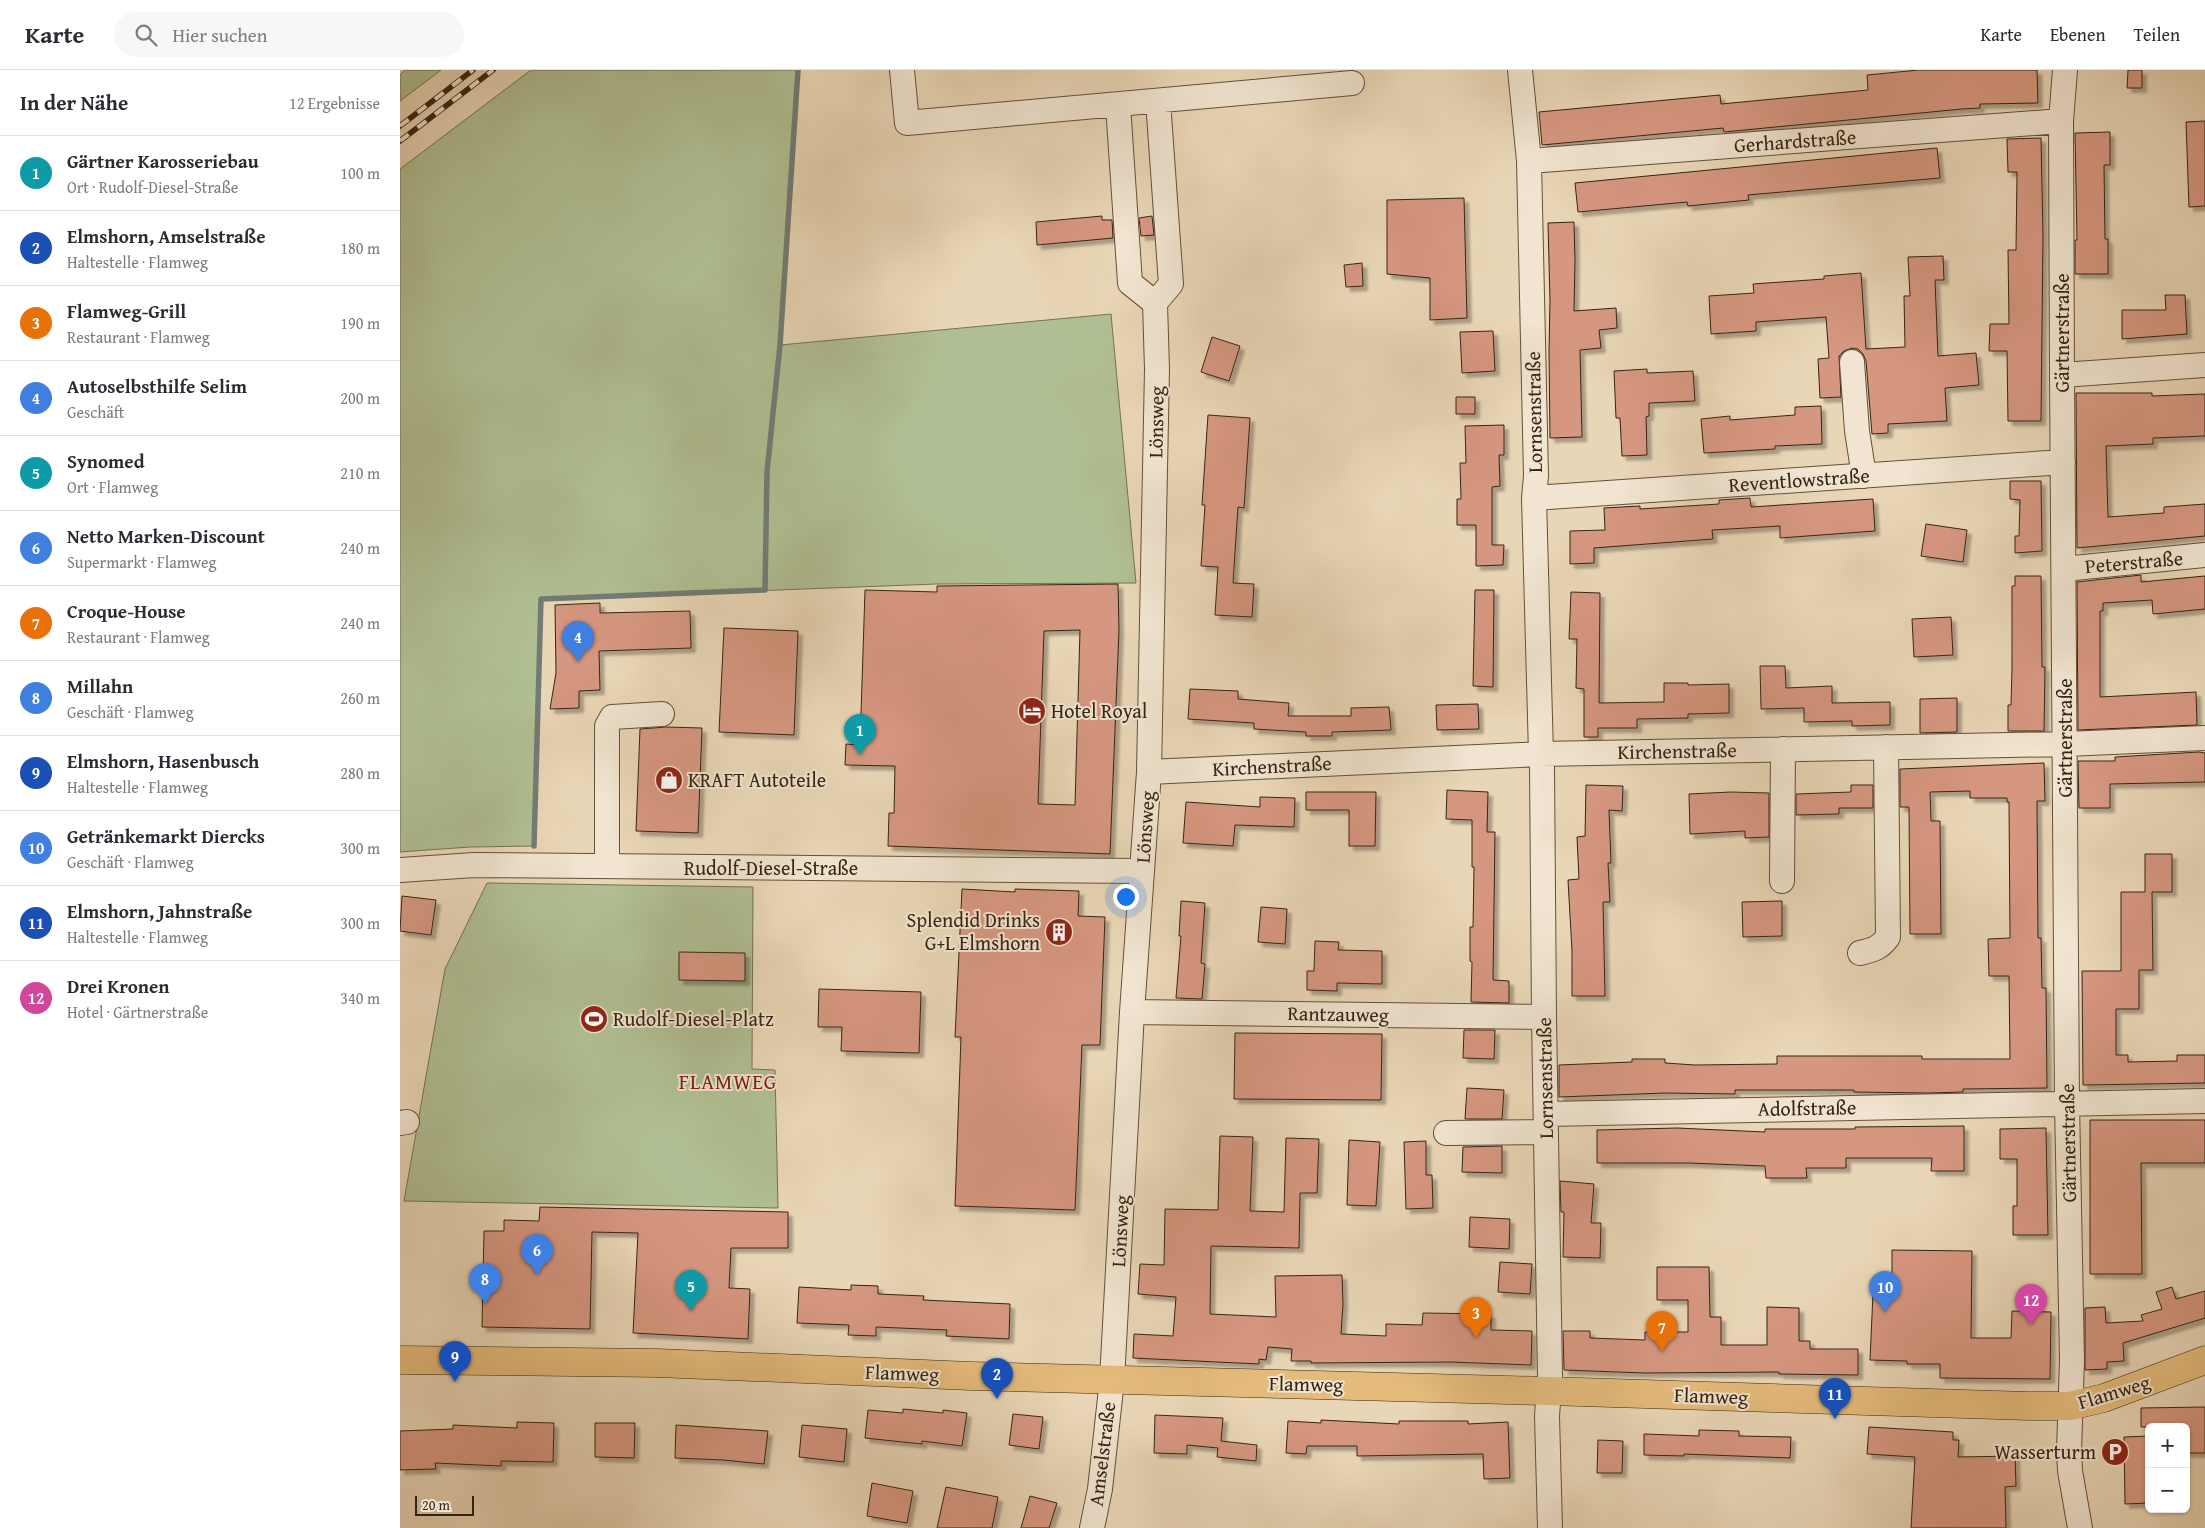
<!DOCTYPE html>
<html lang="de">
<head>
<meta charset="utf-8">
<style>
  :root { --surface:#fff; --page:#f7f7f7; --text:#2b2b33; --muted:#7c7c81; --line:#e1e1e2; --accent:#8f2418 }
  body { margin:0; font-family:"Gentium Book Plus",serif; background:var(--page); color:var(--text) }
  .controls { position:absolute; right:15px; bottom:15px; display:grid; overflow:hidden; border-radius:8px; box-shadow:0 1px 4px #0004 }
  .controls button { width:45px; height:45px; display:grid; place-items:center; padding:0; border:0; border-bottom:1px solid var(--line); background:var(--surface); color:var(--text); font:25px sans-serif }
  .scale { position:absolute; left:15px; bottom:12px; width:59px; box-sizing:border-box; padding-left:5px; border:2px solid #362412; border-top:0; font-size:14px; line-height:18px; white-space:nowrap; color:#362412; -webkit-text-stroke:4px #f1e4d0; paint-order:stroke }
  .you { position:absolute; left:725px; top:826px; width:18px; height:18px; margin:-12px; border:4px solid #fff; border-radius:50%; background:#1a73e8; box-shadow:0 0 0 8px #1a73e833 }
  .badge { display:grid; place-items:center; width:32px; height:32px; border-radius:50%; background:var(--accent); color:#fff; font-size:16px; font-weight:700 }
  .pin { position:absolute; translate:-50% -41px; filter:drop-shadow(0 1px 2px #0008) }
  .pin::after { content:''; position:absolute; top:26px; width:18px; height:15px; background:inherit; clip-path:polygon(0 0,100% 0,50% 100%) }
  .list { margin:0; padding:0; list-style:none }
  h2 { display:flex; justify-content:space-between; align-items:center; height:65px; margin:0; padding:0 20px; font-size:21px }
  h2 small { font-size:16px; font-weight:400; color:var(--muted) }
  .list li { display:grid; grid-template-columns:32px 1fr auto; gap:15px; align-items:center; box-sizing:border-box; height:75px; padding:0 20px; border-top:1px solid var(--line) }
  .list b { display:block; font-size:19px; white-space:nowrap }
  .list p { margin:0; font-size:16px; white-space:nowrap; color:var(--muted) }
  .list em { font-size:16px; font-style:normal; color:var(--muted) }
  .icon { flex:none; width:28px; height:28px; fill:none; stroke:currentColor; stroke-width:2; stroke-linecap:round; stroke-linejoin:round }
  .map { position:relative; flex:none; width:1805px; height:1458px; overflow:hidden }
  header { display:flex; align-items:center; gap:30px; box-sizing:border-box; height:70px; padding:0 25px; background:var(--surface); border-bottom:1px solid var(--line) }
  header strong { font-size:24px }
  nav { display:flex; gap:28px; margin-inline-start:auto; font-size:18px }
  .search { width:350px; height:45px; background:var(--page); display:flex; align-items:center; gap:12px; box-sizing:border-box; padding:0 18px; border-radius:28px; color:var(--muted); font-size:19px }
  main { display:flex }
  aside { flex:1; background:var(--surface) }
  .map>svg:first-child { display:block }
  .green { fill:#b0bf93; stroke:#737252 }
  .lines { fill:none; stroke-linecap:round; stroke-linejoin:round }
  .stream { stroke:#727c75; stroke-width:5.5 }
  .building { fill:#d69780; stroke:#362412; fill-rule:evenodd; filter:url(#shadow) }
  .minor-casing { stroke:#63503b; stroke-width:26 }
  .major-casing { stroke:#362412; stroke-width:29 }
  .minor { stroke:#f1e4d0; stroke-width:24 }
  .major { stroke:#e4bb7b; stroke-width:28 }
  .rail-casing { stroke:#362412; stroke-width:5.5 }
  .rail { stroke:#f1e4d0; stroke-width:4; stroke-dasharray:11; stroke-linecap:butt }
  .labels { text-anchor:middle; stroke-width:4; stroke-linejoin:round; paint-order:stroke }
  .street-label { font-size:20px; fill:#362412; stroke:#f1e4d0 }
  .poi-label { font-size:20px; fill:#362412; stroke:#f1e4d0; text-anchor:start }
  .neighbourhood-label { font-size:21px; letter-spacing:1px; fill:#7a1f14; stroke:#f1e4d0 }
</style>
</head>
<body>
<header>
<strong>Karte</strong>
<div class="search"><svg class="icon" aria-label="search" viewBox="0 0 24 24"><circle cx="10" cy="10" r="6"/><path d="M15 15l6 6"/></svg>Hier suchen</div>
<nav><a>Karte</a><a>Ebenen</a><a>Teilen</a></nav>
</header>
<main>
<aside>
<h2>In der Nähe<small>12 Ergebnisse</small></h2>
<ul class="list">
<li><span class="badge" style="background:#0f9aa8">1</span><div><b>Gärtner Karosseriebau</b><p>Ort · Rudolf-Diesel-Straße</p></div><em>100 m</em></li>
<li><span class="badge" style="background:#1a4fb4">2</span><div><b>Elmshorn, Amselstraße</b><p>Haltestelle · Flamweg</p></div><em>180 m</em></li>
<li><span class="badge" style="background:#e8710a">3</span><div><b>Flamweg-Grill</b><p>Restaurant · Flamweg</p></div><em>190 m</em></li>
<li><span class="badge" style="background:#3f7fe0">4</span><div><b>Autoselbsthilfe Selim</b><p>Geschäft</p></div><em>200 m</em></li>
<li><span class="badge" style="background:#0f9aa8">5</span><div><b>Synomed</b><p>Ort · Flamweg</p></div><em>210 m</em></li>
<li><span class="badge" style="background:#3f7fe0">6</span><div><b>Netto Marken-Discount</b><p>Supermarkt · Flamweg</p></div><em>240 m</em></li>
<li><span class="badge" style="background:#e8710a">7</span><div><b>Croque-House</b><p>Restaurant · Flamweg</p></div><em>240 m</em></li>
<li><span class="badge" style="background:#3f7fe0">8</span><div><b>Millahn</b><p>Geschäft · Flamweg</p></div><em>260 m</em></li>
<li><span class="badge" style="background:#1a4fb4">9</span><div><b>Elmshorn, Hasenbusch</b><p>Haltestelle · Flamweg</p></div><em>280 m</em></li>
<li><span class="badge" style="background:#3f7fe0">10</span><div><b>Getränkemarkt Diercks</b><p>Geschäft · Flamweg</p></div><em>300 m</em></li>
<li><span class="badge" style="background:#1a4fb4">11</span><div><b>Elmshorn, Jahnstraße</b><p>Haltestelle · Flamweg</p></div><em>300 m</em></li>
<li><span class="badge" style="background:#d1479c">12</span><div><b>Drei Kronen</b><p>Hotel · Gärtnerstraße</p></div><em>340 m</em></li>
</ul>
</aside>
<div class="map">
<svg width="1805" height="1458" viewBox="0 0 1805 1458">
  <defs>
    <filter id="shadow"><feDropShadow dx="4.5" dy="4.5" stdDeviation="1" flood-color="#0004"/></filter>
  </defs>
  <rect width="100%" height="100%" fill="#e9d6b6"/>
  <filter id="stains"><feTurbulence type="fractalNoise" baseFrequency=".004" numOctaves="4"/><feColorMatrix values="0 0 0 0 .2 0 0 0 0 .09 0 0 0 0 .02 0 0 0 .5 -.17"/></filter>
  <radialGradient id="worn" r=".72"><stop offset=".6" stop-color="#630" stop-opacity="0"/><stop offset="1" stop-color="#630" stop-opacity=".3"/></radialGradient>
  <path class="green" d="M5 0H41L0 31V5Z
    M131 0H398L380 275 711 244 736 513 536 514 141 529 134 776 70 777 0 782V99Z
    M87 813 353 817 352 999 375 1000 378 1138 4 1131 45 899Z"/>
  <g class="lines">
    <path class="stream" d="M134 776 141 529 365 520 367 402 380 275 398 0"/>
  </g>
  <path class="building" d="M1519 0H1637L1638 33 1580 34V38L1562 39 1324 62 1323 58 1142 75 1139 42 1320 25 1321 34 1468 20 1467 5Z
    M1728 0H1742V18H1727Z
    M1805 51V136L1789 137 1786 52Z
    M1710 62V95H1704L1705 169H1708V204H1675V170H1677L1675 63Z
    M1641 68 1643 165 1641 351H1608L1607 281H1589L1590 254H1609L1608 180H1616L1617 102H1608L1607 69Z
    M1537 78 1540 108 1348 125 1349 130 1288 136 1287 132 1178 142 1175 113Z
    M1064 128 1067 248 1030 250V208L987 204V130Z
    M702 146V150H712L713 168 637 175 636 152Z
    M752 146 754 165 741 166 739 148Z
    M1174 152 1175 190 1174 241 1216 238 1217 258 1199 260 1201 278 1180 280 1182 367 1150 368 1149 281 1150 230 1148 153Z
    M1543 186 1544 210H1535L1538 286 1576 283 1579 315 1545 318 1547 351 1488 354V363L1472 364 1466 291 1463 284 1458 279 1452 278 1444 281 1439 286 1441 327 1420 328 1418 289 1429 288 1426 247 1356 252V261L1311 264 1309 226 1354 223 1353 214 1424 209V206L1461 203 1466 279 1505 277 1504 226H1510L1508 187Z
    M962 193 963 216 946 217 944 195Z
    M1765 225H1785L1787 264 1722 269V240H1766Z
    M1093 261 1095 301 1062 303 1060 262Z
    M812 267 840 276 829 311 801 302Z
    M1247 299V303L1293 301 1295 331 1249 333V346L1246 347 1247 385 1222 386 1220 348H1216L1214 301Z
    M1676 323H1752V326L1805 324V366L1753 368V374L1706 376 1708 447 1764 443V437L1805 434V466L1677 478Z
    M1056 327H1075V344H1056Z
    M1421 336 1422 374 1375 376V379L1304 383 1301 349 1330 346V350L1395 345V337Z
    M808 345 850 348 844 438 838 437 833 513 854 514 852 547 815 545 818 497 801 496 805 435H802Z
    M1104 355V385H1099L1100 416 1092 417V475H1104L1103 495 1076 496V455H1057V429H1061L1060 393H1066L1065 356Z
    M1610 411H1641L1642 481 1615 483V466H1619L1620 430 1610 429Z
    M1350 428 1351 437 1473 429 1475 461 1380 468V456L1312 460 1313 469 1194 478V493L1170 494V461L1205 460 1204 438 1240 436V439L1319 434V430Z
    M1526 454 1567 460 1563 492 1521 486Z
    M1741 505V512L1805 506V539L1753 544 1752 530 1703 533V541H1700V627L1796 622 1797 655 1678 660 1677 512Z
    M1615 506H1641L1642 597H1645L1644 661H1608V635H1611L1612 598V516H1615Z
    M718 514 719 560 710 784 488 776 489 743H494L495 696 445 695 446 674 460 675 465 520 537 522V516ZM680 560 675 735 638 734 644 561Z
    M1075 520H1094L1093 617 1073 616Z
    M1171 522 1200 523 1199 633 1264 632V613H1288V615L1329 614V643L1288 644V648L1237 649V658H1198V667H1184V619L1176 618 1177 569H1169Z
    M200 533V543L290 541 291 578 199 581 200 620 179 621V638L150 639 156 603 155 535Z
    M1551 547 1553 585 1514 587 1512 549Z
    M324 558 398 561 394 665 319 662Z
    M1360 596H1385L1386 618 1432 616V633L1490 632V655L1452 656V651L1404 652V638L1361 639Z
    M790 619 838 621V629L889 633 888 646H951V638L989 637 991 660 932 662V666H906V662L854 659V653L788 649Z
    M1557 628V662L1520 663V629Z
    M1078 634 1079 659 1037 660 1036 635Z
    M266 657 302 658 298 763 236 761 240 659Z
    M1799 682 1805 683V712L1710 714V738H1679L1678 691H1715V687Z
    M1644 693 1645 731H1637L1638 868H1641L1642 918H1646L1647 1018 1563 1019V1022L1528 1023 1454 1022V1020H1335V1024L1265 1023 1159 1027V995L1232 992V989H1265V993L1295 995 1377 994V986H1522V989H1610L1609 906H1589L1588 869 1610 868 1609 732H1607V728H1570V721L1530 722 1531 751H1540L1541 864H1510L1509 737H1500V699Z
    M1186 715 1223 716 1222 741 1209 740 1211 793H1208L1210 832H1203L1205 926H1172V881L1168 810 1179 809 1177 767 1185 766Z
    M1451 715H1473V738H1439V744L1396 745V724L1451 722Z
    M1047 720 1088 722 1087 762H1095L1093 910 1109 911V933L1071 932 1072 892 1070 891V857H1073L1074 797H1072V750L1046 749Z
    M906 722H976L975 776H949V740H906Z
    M1331 722 1369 723V767L1345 768V761L1290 764 1289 724Z
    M860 727 895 728 894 757 835 755 833 776 783 773 786 732 860 737Z
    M1745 784H1772V822H1752L1753 900H1739V939H1716V985H1728V992L1777 991V985H1805V1013L1683 1015 1682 901H1721V822H1745Z
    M562 819 615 822V819L679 821 678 846 705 847 700 975H682L675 1140 555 1136 561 967H555Z
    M2 826 36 830 31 865 0 861Z
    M781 831 805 833 801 893 805 894 802 929 776 928 781 866H779Z
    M1382 831V866L1343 867 1342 832Z
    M861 837 887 839 885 874 858 872Z
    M915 871 939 872 938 880 982 881V914L937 913V921L907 920V901H914Z
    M279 882 345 883V911L279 910Z
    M419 919 521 922 519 983 441 981 442 957H418Z
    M1064 960H1095L1094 989 1063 988Z
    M835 963 982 964 981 1030 834 1029Z
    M1067 1018 1104 1020 1102 1049H1065Z
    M1690 1050H1805V1093H1741L1742 1204H1690Z
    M1564 1056V1101H1531L1532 1088H1446V1098H1406L1407 1108H1366L1365 1096 1289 1093H1197V1060L1277 1058 1365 1062V1059H1455V1057Z
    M1646 1058 1648 1165H1613V1136H1617V1089H1600V1059Z
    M820 1066 853 1067 850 1141 884 1142 886 1068 919 1069 917 1123H900L899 1178 811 1176 810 1244 876 1247 875 1206 942 1205 943 1234 941 1264 986 1266V1254L1022 1255 1023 1243 1091 1244V1260L1132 1261 1131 1295 1050 1292 911 1293V1291H891L892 1279 868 1277 866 1290 859 1289V1294L733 1288 734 1264 773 1266 776 1227 738 1224 740 1194 764 1195 765 1139 818 1140Z
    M949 1070 980 1072 976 1136 947 1135Z
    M1026 1071V1105H1032L1033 1138 1006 1139 1004 1072Z
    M1102 1076V1103L1062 1102 1063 1077Z
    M1160 1111 1194 1114 1191 1153H1201L1200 1188 1163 1187 1164 1142H1161Z
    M140 1137 388 1142V1178H331L329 1218 350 1219 348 1269 233 1263 238 1163 192 1162 190 1259 82 1257 84 1161H104V1150L139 1151Z
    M1070 1147 1110 1149 1109 1179 1069 1177Z
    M1492 1180 1572 1181 1571 1268H1611L1612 1241 1651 1242 1650 1309 1540 1308V1294H1507V1291L1470 1290 1473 1223 1492 1224Z
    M1100 1192 1132 1194 1130 1224 1098 1222Z
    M1257 1197H1309L1310 1247H1321V1275H1367V1237L1399 1238V1271H1410V1279H1458V1305L1379 1304V1302L1245 1303 1164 1300 1163 1261H1190V1268L1245 1270V1262H1288V1230H1257Z
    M451 1215 478 1216V1224L524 1226 523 1230 610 1234 609 1269 546 1266 547 1260 476 1257V1266L448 1265 449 1255 397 1253 399 1217 451 1220Z
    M1772 1217 1776 1229 1805 1221V1248L1723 1273 1724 1291 1707 1292V1299L1685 1300V1238L1705 1237 1706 1253 1743 1251 1741 1245 1762 1239 1756 1222Z
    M1805 1337V1383H1786V1357H1741V1338Z
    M503 1339 543 1343V1340L567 1343 562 1376 522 1371V1374L465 1368 468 1340 503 1343Z
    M613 1344 643 1347 639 1379 609 1375Z
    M755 1345 823 1348 821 1371 857 1375 856 1391 817 1387 818 1378 787 1375V1384L754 1383Z
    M921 1350 999 1354V1351H1068V1354L1108 1352 1110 1408 1084 1409 1083 1384 957 1386V1376H907L906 1384 886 1383 888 1351 921 1353Z
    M117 1352 154 1353 153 1392 101 1391V1396L35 1393 36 1399 0 1400V1361L53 1359V1355L117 1358Z
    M195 1353H235L234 1388 195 1387Z
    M276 1355 368 1361 364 1394 323 1390 275 1388Z
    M402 1355 447 1359 444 1392 399 1387Z
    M1469 1357 1553 1362V1370H1559L1558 1387 1615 1386 1616 1416 1605 1417 1606 1458H1511L1515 1387 1467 1384Z
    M1299 1360 1339 1361V1366L1391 1367 1390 1388 1284 1384V1386L1244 1385V1364L1299 1366Z
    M1749 1366V1433L1725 1434 1724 1367Z
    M1198 1370 1223 1371 1222 1403H1197Z
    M472 1413 513 1421 507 1453 467 1446Z
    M546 1417 598 1427 592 1458H537Z
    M630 1426 657 1433 649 1458H621Z"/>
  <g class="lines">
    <g class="minor-casing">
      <path id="minor" d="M502 0 507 53 952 13
        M1120 0 1129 91 1136 406 1134 428 1141 684
        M1665 0 1661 51 1662 305 1667 1033 1672 1290 1669 1381 1670 1401 1680 1458
        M718 35 730 213 755 233
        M1129 91 1661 51
        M755 233 771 214 758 31
        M1452 292 1457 361 1464 406
        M1662 305 1805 295
        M1134 428 1663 392
        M1664 499 1805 485
        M1142 696 1144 947 1150 1306 1147 1346 1150 1458
        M749 702 1141 684 1666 674 1805 668
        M207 796V656L212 647 262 644
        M0 800 74 795 741 801
        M1382 811 1383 679
        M1460 883C1473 880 1480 878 1488 867L1486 677
        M732 942 1144 947
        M1146 1044 1805 1031
        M0 1053 7 1052
        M1046 1063 1146 1062
        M692 1458 700 1419 712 1310 732 942 749 702 757 299 755 233"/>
    </g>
    <g class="major-casing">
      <path id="major" d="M0 1290 257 1293 571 1306 1148 1321 1629 1336H1670L1704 1328 1805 1290"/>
    </g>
    <use href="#minor" class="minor"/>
    <use href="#major" class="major"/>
    <g class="rail-casing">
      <path id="rail" d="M0 56 73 0
        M0 71 93 0"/>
    </g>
    <use href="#rail" class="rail"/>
  </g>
  <defs>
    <g id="hotel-disc" transform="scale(1.4375)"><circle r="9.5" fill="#8f2418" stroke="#f1e4d0"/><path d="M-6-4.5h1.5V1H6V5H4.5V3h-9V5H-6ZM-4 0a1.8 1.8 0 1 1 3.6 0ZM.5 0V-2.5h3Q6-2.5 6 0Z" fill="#fff"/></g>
    <g id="shop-disc" transform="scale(1.4375)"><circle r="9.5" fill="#8f2418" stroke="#f1e4d0"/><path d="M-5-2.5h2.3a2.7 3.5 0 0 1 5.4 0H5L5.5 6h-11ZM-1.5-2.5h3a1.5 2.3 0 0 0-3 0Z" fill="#fff"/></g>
    <g id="building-disc" transform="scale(1.4375)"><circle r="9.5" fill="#8f2418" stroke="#f1e4d0"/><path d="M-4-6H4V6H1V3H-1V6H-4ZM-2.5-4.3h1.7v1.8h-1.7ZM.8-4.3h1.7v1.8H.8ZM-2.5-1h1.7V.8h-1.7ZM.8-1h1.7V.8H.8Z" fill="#fff"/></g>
    <g id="stadium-disc" transform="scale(1.4375)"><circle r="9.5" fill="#8f2418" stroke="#f1e4d0"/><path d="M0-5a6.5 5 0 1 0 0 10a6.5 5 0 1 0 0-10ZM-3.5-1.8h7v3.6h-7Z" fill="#fff"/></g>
    <g id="parking-disc" transform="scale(1.4375)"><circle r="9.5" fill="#8f2418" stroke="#f1e4d0"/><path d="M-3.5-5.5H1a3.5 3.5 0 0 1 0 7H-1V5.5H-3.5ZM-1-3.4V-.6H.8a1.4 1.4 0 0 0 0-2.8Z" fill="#fff"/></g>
  </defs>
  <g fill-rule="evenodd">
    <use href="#hotel-disc" x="632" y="641"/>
    <use href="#shop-disc" x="269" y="710"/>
    <use href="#building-disc" x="659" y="862"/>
    <use href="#stadium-disc" x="194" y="949"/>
    <use href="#parking-disc" x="1715" y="1382"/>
  </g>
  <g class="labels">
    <g class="street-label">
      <text transform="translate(1395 71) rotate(-4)" y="7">Gerhardstraße</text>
      <text transform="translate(1662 263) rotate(-90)" y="7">Gärtnerstraße</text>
      <text transform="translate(1134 342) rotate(-91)" y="7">Lornsenstraße</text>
      <text transform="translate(756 352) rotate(-89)" y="7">Lönsweg</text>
      <text transform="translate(1399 410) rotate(-4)" y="7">Reventlowstraße</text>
      <text transform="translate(1734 492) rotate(-5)" y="7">Peterstraße</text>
      <text transform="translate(1665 668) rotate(-90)" y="7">Gärtnerstraße</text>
      <text transform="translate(1277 681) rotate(-1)" y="7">Kirchenstraße</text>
      <text transform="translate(872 696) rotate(-3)" y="7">Kirchenstraße</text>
      <text transform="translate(745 757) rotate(-86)" y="7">Lönsweg</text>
      <text x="371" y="805">Rudolf-Diesel-Straße</text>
      <text transform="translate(938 944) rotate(1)" y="7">Rantzauweg</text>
      <text transform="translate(1145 1008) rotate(-91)" y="7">Lornsenstraße</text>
      <text transform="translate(1407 1038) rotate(-1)" y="7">Adolfstraße</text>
      <text transform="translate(1668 1073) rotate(-91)" y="7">Gärtnerstraße</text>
      <text transform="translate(720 1161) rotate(-87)" y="7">Lönsweg</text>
      <text transform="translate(502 1303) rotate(2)" y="7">Flamweg</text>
      <text transform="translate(906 1314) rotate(1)" y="7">Flamweg</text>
      <text transform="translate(1714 1322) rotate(-17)" y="7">Flamweg</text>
      <text transform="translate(1311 1326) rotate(2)" y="7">Flamweg</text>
      <text transform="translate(702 1384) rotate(-83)" y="7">Amselstraße</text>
    </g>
    <g class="poi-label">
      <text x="651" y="648">Hotel Royal</text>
      <text x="288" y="717">KRAFT Autoteile</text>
      <text x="640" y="857" text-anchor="end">Splendid Drinks<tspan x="640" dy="23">G+L Elmshorn</tspan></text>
      <text x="213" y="956">Rudolf-Diesel-Platz</text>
      <text x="1696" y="1389" text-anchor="end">Wasserturm</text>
    </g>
    <g class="neighbourhood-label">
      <text x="328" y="1019">FLAMWEG</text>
    </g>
  </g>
  <rect width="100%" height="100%" filter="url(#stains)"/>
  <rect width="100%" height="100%" fill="url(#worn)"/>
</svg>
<div class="controls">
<button>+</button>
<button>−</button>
</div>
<div class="scale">20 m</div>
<div class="you"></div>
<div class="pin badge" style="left:460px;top:685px;background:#0f9aa8">1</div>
<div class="pin badge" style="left:597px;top:1329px;background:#1a4fb4">2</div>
<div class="pin badge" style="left:1076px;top:1268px;background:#e8710a">3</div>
<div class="pin badge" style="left:178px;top:592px;background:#3f7fe0">4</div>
<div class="pin badge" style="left:291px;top:1241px;background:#0f9aa8">5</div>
<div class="pin badge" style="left:137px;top:1205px;background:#3f7fe0">6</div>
<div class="pin badge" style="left:1262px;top:1282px;background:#e8710a">7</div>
<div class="pin badge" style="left:85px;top:1234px;background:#3f7fe0">8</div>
<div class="pin badge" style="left:55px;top:1312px;background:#1a4fb4">9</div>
<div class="pin badge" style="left:1485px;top:1242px;background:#3f7fe0">10</div>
<div class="pin badge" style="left:1435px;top:1349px;background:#1a4fb4">11</div>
<div class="pin badge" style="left:1631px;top:1255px;background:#d1479c">12</div>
</div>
</main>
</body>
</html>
